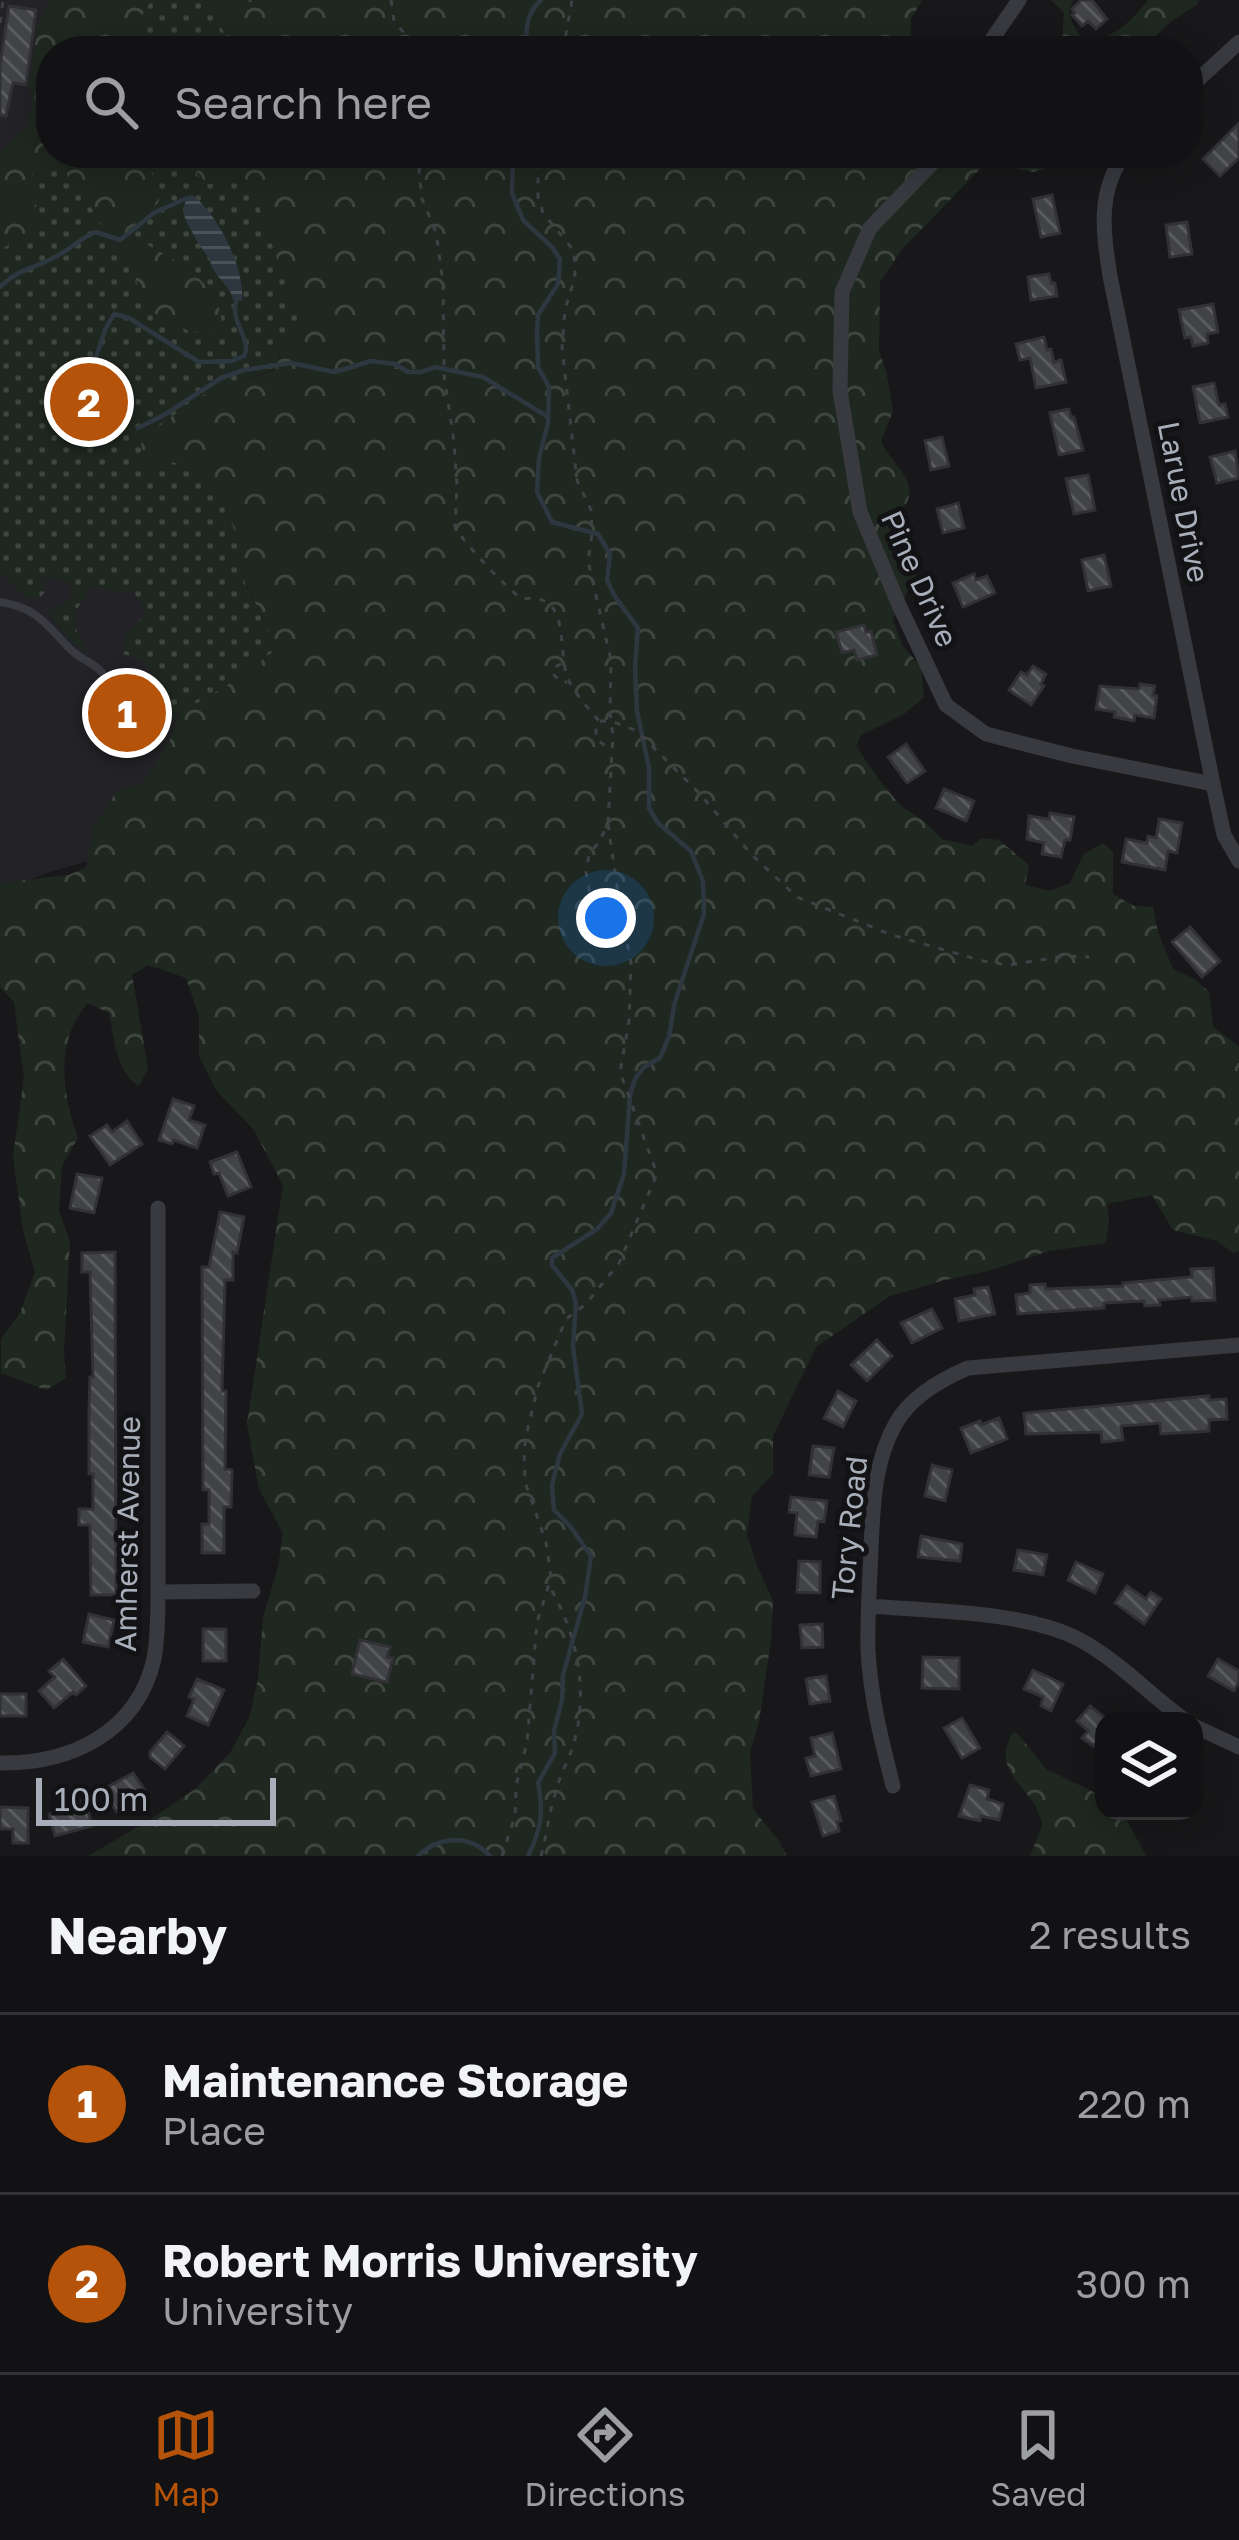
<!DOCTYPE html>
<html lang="en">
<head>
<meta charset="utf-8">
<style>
  :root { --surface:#121214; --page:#1b1b1d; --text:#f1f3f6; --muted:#9c9ea0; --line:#313234; --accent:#b45309 }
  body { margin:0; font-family:"Golos Text",sans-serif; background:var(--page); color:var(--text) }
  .controls { position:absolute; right:36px; bottom:36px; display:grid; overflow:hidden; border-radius:24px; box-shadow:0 6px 30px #0003 }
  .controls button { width:108px; height:108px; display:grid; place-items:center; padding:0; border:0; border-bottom:3px solid var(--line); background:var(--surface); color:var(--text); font:60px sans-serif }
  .scale { position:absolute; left:36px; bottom:30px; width:240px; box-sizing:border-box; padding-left:12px; border:6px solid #a9afba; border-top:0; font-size:33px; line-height:42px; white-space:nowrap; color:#a9afba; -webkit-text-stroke:9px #131315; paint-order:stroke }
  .you { position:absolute; left:606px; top:918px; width:42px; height:42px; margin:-30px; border:9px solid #fff; border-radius:50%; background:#1a73e8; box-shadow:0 0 0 18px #1a73e833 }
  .badge { display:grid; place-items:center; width:78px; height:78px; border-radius:50%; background:var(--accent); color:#fff; font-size:39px; font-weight:700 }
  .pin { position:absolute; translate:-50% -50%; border:6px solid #fff; box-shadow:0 3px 12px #0006 }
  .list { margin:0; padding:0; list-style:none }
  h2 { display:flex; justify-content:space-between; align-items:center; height:156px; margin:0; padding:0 48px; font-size:51px }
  h2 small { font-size:39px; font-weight:400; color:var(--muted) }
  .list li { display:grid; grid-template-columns:78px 1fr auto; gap:36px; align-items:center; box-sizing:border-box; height:180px; padding:0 48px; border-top:3px solid var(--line) }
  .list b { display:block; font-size:45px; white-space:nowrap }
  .list p { margin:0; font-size:39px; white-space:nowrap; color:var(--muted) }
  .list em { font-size:39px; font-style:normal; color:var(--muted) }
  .icon { flex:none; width:66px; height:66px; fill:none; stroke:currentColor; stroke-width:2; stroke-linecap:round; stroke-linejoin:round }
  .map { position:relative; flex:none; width:1239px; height:1856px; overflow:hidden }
  .search { position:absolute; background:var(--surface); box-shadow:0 6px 30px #0003; left:36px; right:36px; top:36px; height:132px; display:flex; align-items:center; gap:30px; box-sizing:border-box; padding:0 42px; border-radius:48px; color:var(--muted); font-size:45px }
  .sheet { height:516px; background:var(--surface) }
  nav { display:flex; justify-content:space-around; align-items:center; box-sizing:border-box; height:168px; border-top:3px solid var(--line); background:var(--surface); font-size:33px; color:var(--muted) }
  nav a { display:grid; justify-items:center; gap:6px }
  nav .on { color:var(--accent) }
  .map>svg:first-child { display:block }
  .built { fill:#232327 }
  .grass { fill:url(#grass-dots) }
  .forest { fill:url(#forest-crowns) }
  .water { fill:url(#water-rules) }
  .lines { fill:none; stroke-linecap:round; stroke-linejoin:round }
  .stream { stroke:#2d373f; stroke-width:4.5 }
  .building { fill:url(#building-back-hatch); stroke:#313136; stroke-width:3 }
  .path { stroke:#3e4146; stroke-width:3; stroke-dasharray:6 9; stroke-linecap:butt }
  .lane { stroke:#383a3f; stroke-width:8 }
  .street { stroke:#383a3f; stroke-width:15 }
  .labels { text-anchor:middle; stroke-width:10; stroke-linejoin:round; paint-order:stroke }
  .street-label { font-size:30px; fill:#a9afba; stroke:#131315 }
</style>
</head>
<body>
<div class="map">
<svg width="1239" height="1856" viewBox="0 0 1239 1856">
  <defs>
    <pattern id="grass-dots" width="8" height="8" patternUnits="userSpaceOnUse" patternTransform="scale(3)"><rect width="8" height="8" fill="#1f2820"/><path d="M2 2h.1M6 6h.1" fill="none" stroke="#3d453e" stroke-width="1.8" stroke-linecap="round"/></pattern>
    <pattern id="forest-crowns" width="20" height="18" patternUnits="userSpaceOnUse" patternTransform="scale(3)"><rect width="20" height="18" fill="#1f2820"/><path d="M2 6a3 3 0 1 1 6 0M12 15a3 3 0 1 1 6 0" fill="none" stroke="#3d453e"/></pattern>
    <pattern id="water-rules" width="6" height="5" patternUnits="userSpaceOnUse" patternTransform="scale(3)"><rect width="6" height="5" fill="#2d373f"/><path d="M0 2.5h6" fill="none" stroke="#495159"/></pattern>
    <pattern id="building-back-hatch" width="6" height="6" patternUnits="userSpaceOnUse" patternTransform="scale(3)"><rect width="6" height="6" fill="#414347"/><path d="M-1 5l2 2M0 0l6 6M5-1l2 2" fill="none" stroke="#5a5c5f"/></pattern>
  </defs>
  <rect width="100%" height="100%" fill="#18181a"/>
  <path class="built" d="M0 0H93L51 51V153H125L230 651 134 847 44 874 0 892Z"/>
  <path class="grass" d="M151 0H207L234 51H133L138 23Z
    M145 153H217L198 164 210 184 245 178 251 183 286 285 301 313 298 328 286 338 279 352 276 369 213 390 189 404 142 440 169 462C201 464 227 507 237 535 242 551 240 567 245 582 255 609 271 624 273 652L226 686 172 718C147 693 167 665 123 654L125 637 143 616V604L134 593 91 588 86 590 87 596C67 615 74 632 89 652 69 646 61 626 47 612L61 606 72 595 70 584 63 579 42 577 41 582 45 592C40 599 36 599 28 599L0 571V250C12 242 36 233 39 217 41 198 14 177 44 163 55 158 52 160 63 163L68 178 87 200 111 241 134 272 143 304 150 311 191 332 199 278 135 238 131 229C172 190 159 202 145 153Z"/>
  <path class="forest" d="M50 0H151L138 23 133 51H51V153H145L151 173 161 191 158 203 131 229 134 237C170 259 222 279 222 327L216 333 191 332 150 311 143 305 134 272 111 241 87 200 68 178 63 162C52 160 55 158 44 164 20 175 36 198 39 217L34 227 0 250V153L9 142 27 127 33 104 29 83 39 19Z
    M207 0H922L911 19 910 51H234Z
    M1051 0H1074C1063 14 1076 30 1085 42 1111 41 1134 19 1148 0H1199L1197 5C1177 16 1162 27 1148 46L1149 51H1054L1062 44 1064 13Z
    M217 153H884L889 161 910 153H1048L1050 159 1045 168 1033 172 987 162 903 248 880 282 879 351 886 371 893 411 881 441C894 470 927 483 898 515V531L919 570 893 619 902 645 921 667 924 697 904 714 861 735 856 746 879 780 901 806 925 822 942 839 972 846 982 838 999 840 1029 865 1025 885 1050 891 1070 883 1084 854 1103 843 1113 852V894L1134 906 1153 907 1158 932 1173 969 1194 979 1209 992 1213 1026 1239 1047V1251L1233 1253 1217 1241 1173 1230 1152 1195 1107 1204 1109 1220 1106 1243 1049 1251 988 1271 945 1280 890 1296 816 1347 773 1436V1474L752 1496 747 1535 757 1566 773 1601 771 1641 759 1722 750 1752 753 1809 779 1841 787 1856H88L148 1821 195 1789 230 1753 249 1718 258 1679 263 1618 278 1567 283 1533 259 1489 247 1424 283 1185 253 1129 216 1090 199 1056V1016L186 978 148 965 132 975 148 1069 139 1086C115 1070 115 1040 109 1013L88 1003C54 1041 62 1093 78 1138L62 1166 59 1211 70 1241 64 1352 66 1378 46 1390 1 1373V1339L20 1313 35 1272 23 1230 13 1156 24 1078 14 1002 0 987V883L69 875 86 867 94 826 117 791 144 782 169 742 180 713 226 686 273 652C271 625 256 609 246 583 241 571 242 559 239 547 232 512 207 474 173 460L152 469C140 463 140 453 142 440 164 423 186 403 212 391 233 380 256 379 276 369L280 351 286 338 298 328 301 313 286 285 251 183 244 178 210 184 197 175 198 164Z
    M1013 1732 1018 1734 1046 1769 1104 1797V1811H1122L1146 1856H1030L1043 1824C1040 1818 1038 1811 1035 1805 1019 1780 993 1767 1013 1732Z"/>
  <path class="water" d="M192 195C218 214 245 268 242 301L233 300C231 284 211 276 210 259 204 253 187 225 184 215 182 207 185 204 188 196Z"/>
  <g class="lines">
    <path class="stream" d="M526 51C526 30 525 15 541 0
      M513 153 512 193 523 220 552 247 560 259 558 284 538 315 537 330 538 367 549 387 548 423 539 458 537 492 552 522 598 534 610 554 607 580 614 595 638 628 635 668 637 711 649 768V808L658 823 691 851 703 881 704 914 674 1005 669 1037 660 1058 644 1067 635 1079 630 1095 624 1174 611 1213 597 1229 552 1258V1265L572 1290 576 1303 573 1347 582 1414 560 1454 552 1485 554 1510 570 1526 591 1556 585 1597 563 1675 562 1700 554 1731 555 1753 538 1783C544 1812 541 1830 528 1856
      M0 287C21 266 40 268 62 253 76 245 79 239 96 232L120 240 154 213 187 198
      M77 414 105 330 114 314 129 318 199 362 232 361 244 356 246 351C247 333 231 321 236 302
      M138 428 166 414 221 378 244 370 291 363 335 372 371 361 395 364 408 372H421L435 367 483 377 548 417
      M418 1856C438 1836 470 1834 490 1856"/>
  </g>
  <path class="building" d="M1081 0H1092L1107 19 1096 29 1088 21 1082 26 1072 15 1075 13 1072 9Z
    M9 6 36 10 26 85 13 83 6 116 0 115V65Z
    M1239 123V158L1220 176 1203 159Z
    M1052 195 1060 233 1041 237 1033 199Z
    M1187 222 1192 254 1170 257 1166 225Z
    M1049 274 1051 283H1055L1057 296 1031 300 1028 277Z
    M1213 304 1218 332 1207 334 1208 343 1193 346 1191 337 1185 338 1179 310Z
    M1044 337 1047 350 1051 349 1054 362 1061 360 1066 382 1036 388 1030 358 1020 360 1016 344Z
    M1214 383 1219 405 1225 404 1228 417 1200 423 1193 387Z
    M1069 409 1071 418 1074 417 1083 450 1059 455 1050 413Z
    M942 437 949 466 931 470 925 441Z
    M1235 451 1239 478 1217 483 1210 457Z
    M1088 475 1095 510 1074 514 1066 479Z
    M958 503 964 528 943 533 937 509Z
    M1104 555 1111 586 1088 591 1082 560Z
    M974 574 976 580 987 576 995 593 963 607 953 583Z
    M864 625 866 632 871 631 877 655 857 660 854 650 842 653 836 632Z
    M1033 666 1046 674 1041 684 1044 686 1031 705 1009 690 1021 672 1027 675Z
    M1140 684 1155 686 1153 695 1157 696 1154 718 1135 715 1134 721 1114 717 1115 712 1096 709 1100 686 1139 689Z
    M128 688 145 696 126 737 108 729Z
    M906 744 925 771 907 783 888 757Z
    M944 789 974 801 966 821 936 808Z
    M1050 813 1074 817 1070 840H1065L1061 857 1042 854 1044 843 1027 839 1029 816 1049 819Z
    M1159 819 1182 823 1177 853 1168 851 1165 870 1122 862 1126 839 1147 843 1148 836 1156 838Z
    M1190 927 1220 961 1202 977 1172 942Z
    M173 1099 194 1106 189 1120 205 1125 197 1148 174 1140 172 1144 159 1140Z
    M127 1121 142 1144 110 1165 90 1136 107 1125 112 1132Z
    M237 1152 251 1187 228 1196 219 1173 214 1174 210 1162Z
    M77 1174 102 1178 94 1213 70 1208Z
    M220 1212 244 1217 237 1253 233 1252V1280H225L222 1391H226L225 1469 232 1470 231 1507H224V1553H202V1524H209V1490H203L202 1267H209Z
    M115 1252 116 1595H91L90 1525H79V1509H93V1474H89V1407L90 1377H93L90 1272H82V1253Z
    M1213 1268 1215 1300 1192 1301 1191 1297 1159 1300 1160 1305 1145 1306 1144 1301 1104 1303V1308L1018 1314 1016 1295 1030 1293V1285L1045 1284 1046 1289 1123 1286V1283L1192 1277 1191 1269Z
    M988 1287 995 1314 959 1321 955 1299 975 1295 974 1289Z
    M932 1309 942 1328 912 1343 901 1323Z
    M877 1340 892 1356 867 1381 851 1365Z
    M838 1391 856 1401 843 1427 824 1418Z
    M1209 1396V1400L1226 1399 1227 1419 1209 1420V1431L1161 1434 1160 1423 1121 1426 1123 1440 1102 1442 1101 1432 1026 1434 1024 1413Z
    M999 1418 1007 1439 971 1453 961 1428 980 1421 981 1425Z
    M813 1446 834 1448 829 1477 809 1475Z
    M932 1465 952 1470 945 1501 925 1496Z
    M791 1497 827 1501 824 1522 818 1521 816 1537 795 1535 797 1513 789 1512Z
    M921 1536 962 1544 960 1561 918 1557Z
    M1018 1550 1047 1555 1043 1575 1014 1570Z
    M799 1561 820 1562V1593L797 1592Z
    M1076 1562 1103 1574 1095 1593 1068 1580Z
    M1127 1586 1146 1599 1151 1592 1161 1599 1144 1624 1115 1603Z
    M89 1614 114 1620 108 1647 83 1642Z
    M822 1624 823 1647 802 1648 800 1625Z
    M203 1629H226V1661H203Z
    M360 1640 390 1647 387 1657 393 1658 387 1682 352 1674Z
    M923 1657 959 1658V1689L922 1688Z
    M63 1659 86 1686 76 1695 73 1692 54 1708 39 1691 55 1677 49 1671Z
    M1218 1659 1239 1671V1682L1234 1691 1208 1676Z
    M1033 1670 1063 1684 1051 1711 1041 1706 1043 1697 1024 1689Z
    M826 1676 830 1701 810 1704 806 1679Z
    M197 1679 224 1690 208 1725 187 1716 194 1699 189 1697Z
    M0 1694H26V1716H0Z
    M1090 1706 1104 1717V1734L1093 1746 1082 1738 1088 1731 1077 1721Z
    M962 1718 980 1748 962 1758 944 1728Z
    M167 1732 184 1746 165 1769 150 1757V1752Z
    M832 1733 841 1769 811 1776 806 1758 815 1756 811 1738Z
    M133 1773 147 1793 117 1812 102 1790Z
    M970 1785 989 1790 987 1799 1003 1804 999 1820 981 1816 980 1821 959 1816Z
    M834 1796 841 1821 837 1822 839 1831 823 1836 812 1802Z
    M85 1800 92 1826 55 1836 49 1814 74 1808 72 1803Z
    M0 1807 28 1808V1843H13V1829H0Z"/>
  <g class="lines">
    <path class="path" d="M391 0 394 21 419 51
      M250 2V0
      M0 23 3 0
      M563 51 572 0
      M422 153 419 171 422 199 436 232 443 283 444 375 454 442 457 485 455 528C470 549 502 584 522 599 574 591 555 651 569 681 576 695 589 709 599 721L596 728V739L610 749
      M561 664 553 668 554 675 562 683 567 682
      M600 721H611L637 731 700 794 751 854 797 897 892 935 983 961 1009 965 1065 956 1089 957
      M608 824 621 915
      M502 1856 515 1816 516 1786 527 1742 537 1622 551 1578 546 1542 525 1482 524 1450 527 1432 538 1386 566 1319 586 1304 619 1263 657 1174 620 1072 629 1021 631 962 622 919 599 905 589 890 586 872 589 854 600 841 608 822 613 736 610 713 611 660 588 561 592 534 591 510 577 480 562 348 565 309 575 277 574 251 543 213 538 197V165L541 153
      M541 1856C547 1834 549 1812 556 1791 560 1775 568 1761 573 1746 589 1692 578 1637 551 1589"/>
    <path class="lane" d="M0 602C37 608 45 623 69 648 87 666 97 659 110 686L100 714"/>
    <path class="street" d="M984 51 1019 0
      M1188 89 1239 42
      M942 153 870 228 842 292 840 391 860 512 899 605 946 705 986 734 1072 756 1213 784
      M1125 153C1097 192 1103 231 1110 276L1213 784 1224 835 1239 861
      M158 1592 253 1591
      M869 1606C930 1611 1029 1611 1082 1641 1120 1662 1151 1696 1186 1721
      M1194 1726 1239 1747
      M0 1763C70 1764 137 1733 154 1659 158 1637 158 1614 158 1592V1208
      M893 1786C882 1743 870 1695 868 1650 867 1616 870 1582 871 1548 873 1506 874 1461 896 1423 911 1397 942 1379 968 1368L1239 1345"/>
  </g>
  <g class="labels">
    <g class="street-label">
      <text transform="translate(1183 502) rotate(79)" y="10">Larue Drive</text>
      <text transform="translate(919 579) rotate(66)" y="10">Pine Drive</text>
      <text transform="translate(850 1528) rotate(-84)" y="10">Tory Road</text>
      <text transform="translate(128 1534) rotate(-89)" y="10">Amherst Avenue</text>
    </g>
  </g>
</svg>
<div class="controls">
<button><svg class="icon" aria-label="layers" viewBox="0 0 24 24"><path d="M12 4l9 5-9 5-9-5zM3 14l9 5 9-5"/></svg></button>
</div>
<div class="scale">100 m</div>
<div class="you"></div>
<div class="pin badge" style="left:127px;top:713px">1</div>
<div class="pin badge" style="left:89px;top:402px">2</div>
<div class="search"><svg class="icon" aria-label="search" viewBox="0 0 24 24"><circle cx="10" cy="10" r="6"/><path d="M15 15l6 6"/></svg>Search here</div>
</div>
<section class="sheet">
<h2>Nearby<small>2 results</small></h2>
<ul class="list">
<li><span class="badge">1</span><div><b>Maintenance Storage</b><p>Place</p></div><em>220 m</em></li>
<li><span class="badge">2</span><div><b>Robert Morris University</b><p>University</p></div><em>300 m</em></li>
</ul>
</section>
<nav>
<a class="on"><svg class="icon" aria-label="map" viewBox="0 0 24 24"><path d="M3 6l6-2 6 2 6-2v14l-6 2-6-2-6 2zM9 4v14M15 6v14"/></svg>Map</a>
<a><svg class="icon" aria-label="directions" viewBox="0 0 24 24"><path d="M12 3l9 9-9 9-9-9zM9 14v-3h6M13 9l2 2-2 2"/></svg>Directions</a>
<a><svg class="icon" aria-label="saved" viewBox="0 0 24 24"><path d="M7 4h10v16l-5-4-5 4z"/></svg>Saved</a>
</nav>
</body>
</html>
